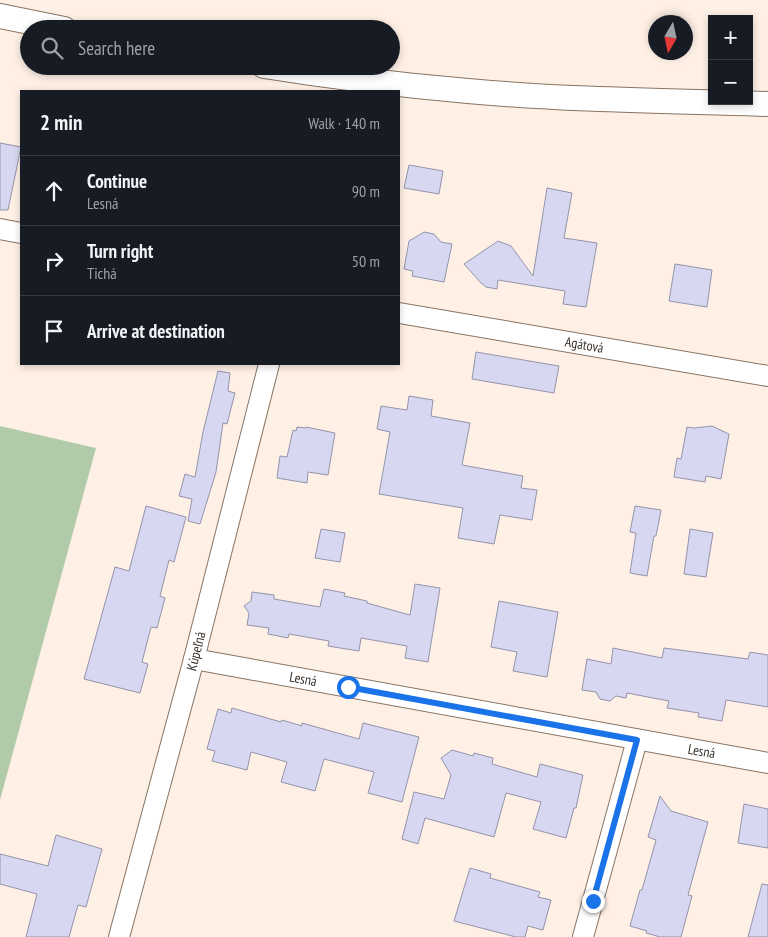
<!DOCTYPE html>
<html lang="en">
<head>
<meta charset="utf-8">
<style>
  :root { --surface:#171b24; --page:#20242c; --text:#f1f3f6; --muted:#9ea1a6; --line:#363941 }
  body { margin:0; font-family:"PT Sans Narrow",sans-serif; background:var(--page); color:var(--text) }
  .controls { position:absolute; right:15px; top:15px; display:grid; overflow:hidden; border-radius:0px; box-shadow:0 2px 8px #0003 }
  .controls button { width:45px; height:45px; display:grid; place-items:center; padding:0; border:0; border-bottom:1px solid var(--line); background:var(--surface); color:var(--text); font:25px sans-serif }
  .compass { position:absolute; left:648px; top:15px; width:45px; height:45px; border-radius:50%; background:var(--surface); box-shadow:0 2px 8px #0003; rotate:189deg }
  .stop { position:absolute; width:15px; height:15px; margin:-11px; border:4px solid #1a73e8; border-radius:50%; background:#fff }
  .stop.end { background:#1a73e8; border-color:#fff; box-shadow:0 1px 5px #0008 }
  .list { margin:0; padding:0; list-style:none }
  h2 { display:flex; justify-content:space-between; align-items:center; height:65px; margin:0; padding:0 20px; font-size:21px }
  h2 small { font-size:16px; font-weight:400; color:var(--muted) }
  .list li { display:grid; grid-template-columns:32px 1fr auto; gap:15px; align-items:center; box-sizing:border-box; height:70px; padding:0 20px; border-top:1px solid var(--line) }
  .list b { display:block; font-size:19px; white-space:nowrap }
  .list p { margin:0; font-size:16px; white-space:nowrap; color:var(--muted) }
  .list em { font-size:16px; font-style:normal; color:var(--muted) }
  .icon { flex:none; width:28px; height:28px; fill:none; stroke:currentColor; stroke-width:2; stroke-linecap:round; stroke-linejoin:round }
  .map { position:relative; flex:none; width:768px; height:937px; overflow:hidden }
  .search { position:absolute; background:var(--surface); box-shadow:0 2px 8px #0003; left:20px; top:20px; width:380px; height:55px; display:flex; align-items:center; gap:12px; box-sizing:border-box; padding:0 18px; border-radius:28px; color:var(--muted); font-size:19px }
  .panel { position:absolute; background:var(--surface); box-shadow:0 2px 8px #0003; left:20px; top:90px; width:380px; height:275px; border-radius:0px }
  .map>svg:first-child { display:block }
  .green { fill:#b1caaa }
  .building { fill:#d7d7f1; stroke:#9493ab }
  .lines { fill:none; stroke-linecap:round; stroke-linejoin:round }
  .minor-casing { stroke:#877463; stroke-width:22 }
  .tertiary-casing { stroke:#877463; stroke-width:26 }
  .minor { stroke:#fff; stroke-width:20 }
  .tertiary { stroke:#fff; stroke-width:24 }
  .route { stroke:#1a73e8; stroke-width:6 }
  .labels { text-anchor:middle; stroke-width:4; stroke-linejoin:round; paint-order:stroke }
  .street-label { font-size:14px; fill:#3b332c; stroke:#fef0e5 }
</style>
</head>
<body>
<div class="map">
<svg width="768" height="937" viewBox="0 0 768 937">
  <rect width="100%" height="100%" fill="#fef0e5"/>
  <path class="green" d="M0 426 96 448 0 800Z"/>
  <path class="building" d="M0 143 21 147 8 210H0Z
    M409 165 443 171 439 194 404 188Z
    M547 188 572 193 564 238 597 243 586 307 563 304 565 291 498 280 497 289 486 287 481 283 464 264 498 241 511 246 533 276Z
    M424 232 434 234 441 242 452 244 444 282 412 276 413 271 404 269 409 241Z
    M675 264 712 270 707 307 669 301Z
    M476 352 559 366 554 393 472 379Z
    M218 371 230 373 228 391 235 393 227 424 223 423 216 472 200 524 188 521 192 499 179 496 185 474 195 477 203 432Z
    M409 396 433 400 431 416 470 423 462 465 523 476 521 488 537 490 532 520 500 515 494 544 458 538 463 508 379 494 390 432 377 429 381 406 407 410Z
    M712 426 729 434 721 479 706 476 705 482 674 477 677 458 681 459 687 427 694 428Z
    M297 427 306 428V427L335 433 328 475 308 472 307 483 277 478 280 456 287 457 293 430 296 431Z
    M146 506 186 517 174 562 169 560 160 596 165 598 157 628 151 627 142 662 148 664 140 693 84 679 115 567 129 571Z
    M635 506 661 510 656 536H654L647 576 630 573 636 533 630 532Z
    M321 529 345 533 340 562 315 558Z
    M690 529 713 533 706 577 684 574Z
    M415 584 440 588 428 662 405 658 407 646 361 638 359 651 328 646 329 641 289 634 288 638 268 634 269 628 247 625 249 613 244 606 251 601 252 592 274 595V599L320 607 324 589 345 593 344 596 367 601V603L410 615Z
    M499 601 558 612 547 677 513 671 517 652 491 647Z
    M613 648 662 658 664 648 748 659 750 652 768 655V707L726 700 722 721 698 717 699 713 667 708 669 701 627 693 626 698 616 696 610 701 600 699 596 692 582 690 587 659 611 664Z
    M232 708 281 722 282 720 302 726V723L359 739 363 723 419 737 402 802 368 793 374 772 324 759 315 791 281 782 287 762 251 752 247 770 212 761 215 751 207 749 218 709 231 713Z
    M452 750 473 756 474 753 493 758 492 764 537 777 540 764 583 775 576 808H574L566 838 533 829 541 802 506 793 494 837 425 818 418 844 402 839 414 792 444 799 451 775 441 758Z
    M660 796 671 811 708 822 688 895 692 896 681 937H660L646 933 647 931 630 926 640 890H642L656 840 648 837Z
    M744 804 768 809V848L738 843Z
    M56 835 102 849 86 907 78 905 69 937H26L37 894 0 884V854L48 866Z
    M470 868 491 874 490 878 540 892 538 897 551 900 543 930 528 926 525 937H516L454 921Z
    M762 884 768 885V937H748Z"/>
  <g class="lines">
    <g class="minor-casing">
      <g id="minor">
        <path d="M0 229 21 233"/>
        <path id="s1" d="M399 313 768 376"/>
        <path id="s2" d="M194 659 768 763"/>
        <path id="s3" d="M119 937 194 659 269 364"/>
        <path d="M583 937 637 740"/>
      </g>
    </g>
    <g class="tertiary-casing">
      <path id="tertiary" d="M0 16 64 29
        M264 66C332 77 399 85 468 91 567 100 668 101 768 104"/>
    </g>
    <use href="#minor" class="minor"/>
    <use href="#tertiary" class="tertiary"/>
  </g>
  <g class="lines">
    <path class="route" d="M348 687 637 740 593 901"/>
  </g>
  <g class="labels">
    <g class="street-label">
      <text dy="5" stroke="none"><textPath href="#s1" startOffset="188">Agátová</textPath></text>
      <text dy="5" stroke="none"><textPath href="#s3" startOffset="296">Kúpeľná</textPath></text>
      <text dy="5" stroke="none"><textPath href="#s2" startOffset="111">Lesná</textPath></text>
      <text dy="5" stroke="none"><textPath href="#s2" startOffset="516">Lesná</textPath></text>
    </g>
  </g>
</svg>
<div class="controls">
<button>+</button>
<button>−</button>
</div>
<svg class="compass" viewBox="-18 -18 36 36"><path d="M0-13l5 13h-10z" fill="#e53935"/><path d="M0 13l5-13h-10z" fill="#9ea1a6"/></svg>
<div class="stop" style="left:348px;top:687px"></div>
<div class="stop end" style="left:593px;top:901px"></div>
<div class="search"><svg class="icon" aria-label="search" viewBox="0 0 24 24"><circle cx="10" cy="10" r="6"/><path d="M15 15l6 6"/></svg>Search here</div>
<section class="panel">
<h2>2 min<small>Walk · 140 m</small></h2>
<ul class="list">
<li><svg class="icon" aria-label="ahead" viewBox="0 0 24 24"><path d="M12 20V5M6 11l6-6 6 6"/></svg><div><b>Continue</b><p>Lesná</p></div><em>90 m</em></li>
<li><svg class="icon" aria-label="right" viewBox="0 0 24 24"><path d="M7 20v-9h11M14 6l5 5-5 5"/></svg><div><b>Turn right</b><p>Tichá</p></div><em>50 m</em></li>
<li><svg class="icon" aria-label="arrive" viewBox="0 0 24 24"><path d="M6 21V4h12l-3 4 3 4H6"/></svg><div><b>Arrive at destination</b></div></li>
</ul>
</section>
</div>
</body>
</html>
